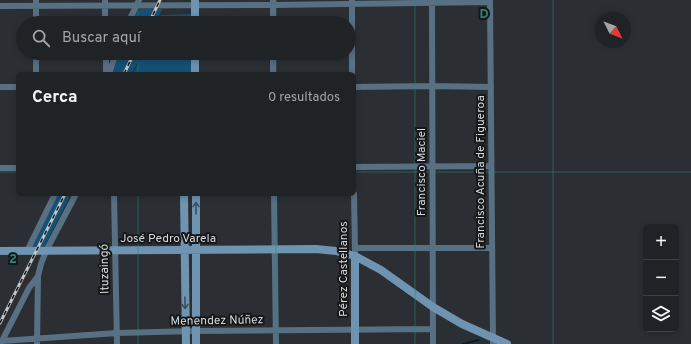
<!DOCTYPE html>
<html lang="es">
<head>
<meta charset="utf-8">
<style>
  :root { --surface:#202326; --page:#282b2e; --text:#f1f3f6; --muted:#a2a4a7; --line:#3d4043 }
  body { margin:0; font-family:Overpass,sans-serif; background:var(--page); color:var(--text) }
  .controls { position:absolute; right:12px; bottom:12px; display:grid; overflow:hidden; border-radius:6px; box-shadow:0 2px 6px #0003 }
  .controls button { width:36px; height:36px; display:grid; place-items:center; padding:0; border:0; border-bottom:1px solid var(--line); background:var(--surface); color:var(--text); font:20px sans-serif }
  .compass { position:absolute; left:595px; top:12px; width:36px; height:36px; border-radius:50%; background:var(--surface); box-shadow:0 2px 6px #0003; rotate:132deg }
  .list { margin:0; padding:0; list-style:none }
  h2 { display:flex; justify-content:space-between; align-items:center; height:52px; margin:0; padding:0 16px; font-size:17px }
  h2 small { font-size:13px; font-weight:400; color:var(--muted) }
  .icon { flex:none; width:22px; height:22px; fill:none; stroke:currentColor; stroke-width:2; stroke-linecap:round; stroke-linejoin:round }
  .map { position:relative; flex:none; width:691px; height:344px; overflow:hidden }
  .search { position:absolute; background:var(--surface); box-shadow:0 2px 6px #0003; left:16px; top:16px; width:340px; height:44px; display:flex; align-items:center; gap:10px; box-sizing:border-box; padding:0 14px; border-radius:22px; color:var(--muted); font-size:15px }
  .panel { position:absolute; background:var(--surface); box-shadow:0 2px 6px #0003; left:16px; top:72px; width:340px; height:124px; border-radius:6px }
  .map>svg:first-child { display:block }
  .green { fill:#145177 }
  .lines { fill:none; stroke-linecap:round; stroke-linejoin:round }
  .stream { stroke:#00192d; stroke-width:1.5 }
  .street { stroke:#587083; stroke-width:6 }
  .secondary { stroke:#6e94b2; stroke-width:8 }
  .rail-casing { stroke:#c2c5c7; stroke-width:3 }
  .rail { stroke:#151719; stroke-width:1.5; stroke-dasharray:4.5; stroke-linecap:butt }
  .oneway { stroke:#3d4f5e }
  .grid { fill:none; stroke:#2d857e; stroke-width:1; stroke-opacity:0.55 }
  .labels { text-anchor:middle; stroke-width:4; stroke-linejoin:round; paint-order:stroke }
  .street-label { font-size:12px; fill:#d5d8da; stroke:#151719 }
  .grid-label { font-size:13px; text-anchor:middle; font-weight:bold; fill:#2d857e; stroke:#151719; stroke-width:4; stroke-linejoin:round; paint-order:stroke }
</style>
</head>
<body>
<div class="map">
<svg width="691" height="344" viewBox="0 0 691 344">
  <rect width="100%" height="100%" fill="#2b2f33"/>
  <path class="green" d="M141 9H162L156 23H132C134 18 135 11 141 9Z
    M192 14V23H157L161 15Z
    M120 53H142L132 74H112Z
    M143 53H191V74H133Z
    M58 194H71L45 245 44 247H33L32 246Z"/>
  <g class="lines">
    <path class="stream" d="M463 344 479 340"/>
    <path class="street" d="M36 0V23
      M273 0V23
      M352 0V74
      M432 0 433 344
      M490 0 493 344
      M0 6 273 5 490 2
      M105 23V0
      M128 23 139 0
      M106 53V74
      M273 53V74
      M36 74V53
      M109 74 116 53
      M0 87H18
      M354 87 432 86 491 87
      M354 167 491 166
      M0 168H18
      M114 194 117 344
      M274 194 276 344
      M354 194 355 252
      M355 248H492
      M27 251 55 194
      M2 341 117 333 196 331 433 329
      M1 343 29 288 38 276
      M37 344 38 276 41 264 46 251 76 194"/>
    <path class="secondary" d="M195 0V23
      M195 53V74
      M184 194 186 344
      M196 194V344
      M0 251 316 249 336 251 355 256 381 270 433 307 462 324 507 344
      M355 256V344"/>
    <g class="rail-casing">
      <path id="rail" d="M149 23 160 0
        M124 74 134 53
        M0 323 65 194"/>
    </g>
    <use href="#rail" class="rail"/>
  </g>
  <defs><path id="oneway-shaft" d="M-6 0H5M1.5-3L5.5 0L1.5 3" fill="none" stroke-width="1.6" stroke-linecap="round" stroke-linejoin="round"/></defs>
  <g class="oneway">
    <use href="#oneway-shaft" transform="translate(196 208) rotate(-90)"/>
    <use href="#oneway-shaft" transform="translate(185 303) rotate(89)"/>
  </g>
  <path class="grid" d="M138 0V23M276 0V23M415 0V344M553 0V344M138 53V74M276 53V74M0 172H18M354 172H691M138 194V344M276 194V344"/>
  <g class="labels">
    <g class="street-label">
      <text transform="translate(421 172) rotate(-90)" y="4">Francisco Maciel</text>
      <text transform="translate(480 172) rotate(-90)" y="4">Francisco Acuña de Figueroa</text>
      <text x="168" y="242">José Pedro Varela</text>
      <text transform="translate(104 269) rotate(-91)" y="4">Ituzaingó</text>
      <text transform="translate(343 269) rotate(-90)" y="4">Pérez Castellanos</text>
      <text transform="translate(217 320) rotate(-1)" y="4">Menendez Núñez</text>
    </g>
  </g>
  <g class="grid-label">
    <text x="484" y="18">D</text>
    <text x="13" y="263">2</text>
  </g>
</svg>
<div class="controls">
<button>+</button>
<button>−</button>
<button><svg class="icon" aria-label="layers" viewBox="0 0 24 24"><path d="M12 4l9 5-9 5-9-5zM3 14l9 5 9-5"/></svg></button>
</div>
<svg class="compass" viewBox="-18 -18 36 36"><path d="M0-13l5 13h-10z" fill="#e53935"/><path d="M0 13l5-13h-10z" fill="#a2a4a7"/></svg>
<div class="search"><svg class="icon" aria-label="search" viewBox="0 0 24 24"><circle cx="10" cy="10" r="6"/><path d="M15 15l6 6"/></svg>Buscar aquí</div>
<section class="panel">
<h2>Cerca<small>0 resultados</small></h2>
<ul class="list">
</ul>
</section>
</div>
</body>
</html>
